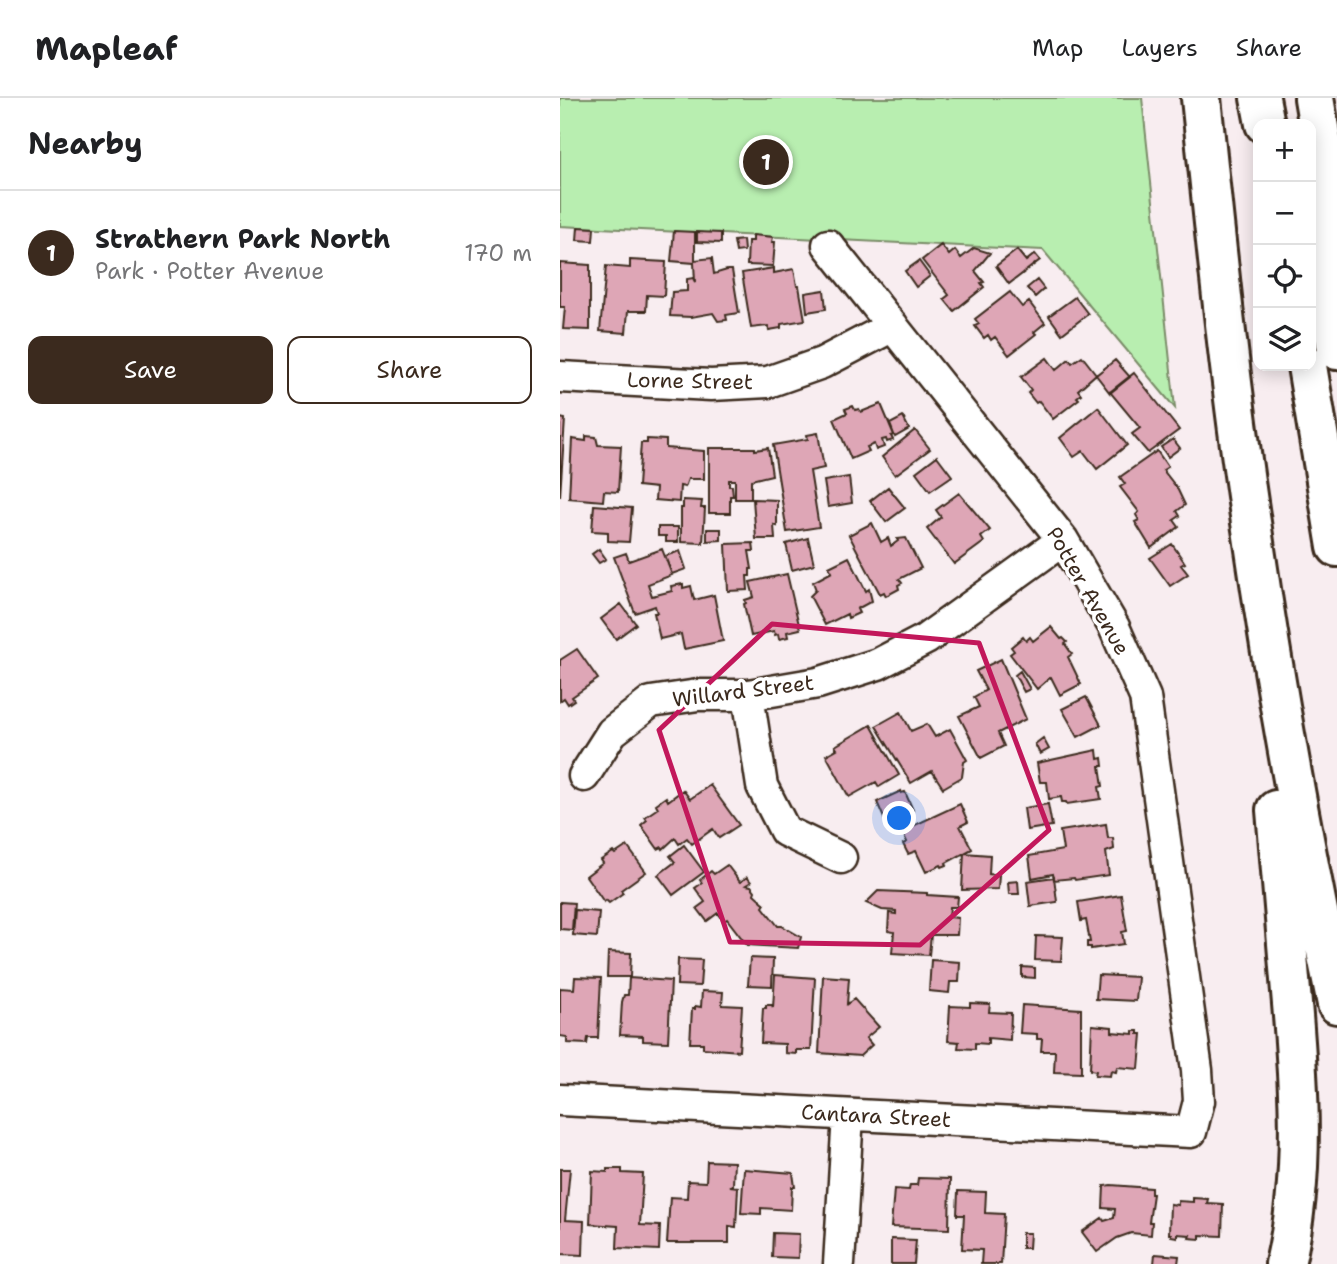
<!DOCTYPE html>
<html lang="en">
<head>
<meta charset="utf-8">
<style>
  :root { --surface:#fff; --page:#f2f2f2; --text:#202124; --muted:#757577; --line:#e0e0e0; --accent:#3b2a1e }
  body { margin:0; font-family:"Shantell Sans",sans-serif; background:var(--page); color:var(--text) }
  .controls { position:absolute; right:21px; top:21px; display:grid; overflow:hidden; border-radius:14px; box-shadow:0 4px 18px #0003 }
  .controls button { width:63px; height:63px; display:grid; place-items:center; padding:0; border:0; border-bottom:2px solid var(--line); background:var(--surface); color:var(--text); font:35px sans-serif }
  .you { position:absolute; left:340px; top:721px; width:24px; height:24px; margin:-18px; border:5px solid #fff; border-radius:50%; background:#1a73e8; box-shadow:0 0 0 10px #1a73e833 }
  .badge { display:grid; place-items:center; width:46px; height:46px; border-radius:50%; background:var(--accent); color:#fff; font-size:23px; font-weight:700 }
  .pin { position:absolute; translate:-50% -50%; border:4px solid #fff; box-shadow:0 2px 7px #0006 }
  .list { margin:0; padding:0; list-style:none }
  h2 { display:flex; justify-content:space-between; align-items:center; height:91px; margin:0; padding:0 28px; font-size:30px }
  h2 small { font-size:23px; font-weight:400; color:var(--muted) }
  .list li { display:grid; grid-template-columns:46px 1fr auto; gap:21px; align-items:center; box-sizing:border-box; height:126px; padding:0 28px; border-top:2px solid var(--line) }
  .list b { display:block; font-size:26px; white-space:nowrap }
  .list p { margin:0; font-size:23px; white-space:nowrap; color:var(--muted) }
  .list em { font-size:23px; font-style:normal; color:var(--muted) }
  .actions { display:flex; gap:14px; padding:21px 28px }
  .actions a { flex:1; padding:16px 0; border:2px solid var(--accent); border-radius:14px; text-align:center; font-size:24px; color:var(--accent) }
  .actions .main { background:var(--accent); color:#fff }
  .icon { flex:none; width:38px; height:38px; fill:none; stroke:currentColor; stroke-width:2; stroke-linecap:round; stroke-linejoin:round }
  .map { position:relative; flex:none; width:777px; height:1166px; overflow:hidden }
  header { display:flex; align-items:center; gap:42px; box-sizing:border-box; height:98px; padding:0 35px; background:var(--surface); border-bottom:2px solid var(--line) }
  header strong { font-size:33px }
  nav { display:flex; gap:38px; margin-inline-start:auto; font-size:24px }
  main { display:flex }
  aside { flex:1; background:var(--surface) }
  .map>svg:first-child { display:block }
  .green { fill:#b8eeb0; stroke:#7a8c67; stroke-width:2 }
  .building { fill:#dea6b6; stroke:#3b2a1e; stroke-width:2 }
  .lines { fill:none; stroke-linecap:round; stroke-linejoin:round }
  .minor-casing { stroke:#3b2a1e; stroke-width:35 }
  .highway-casing { stroke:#3b2a1e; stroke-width:44 }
  .minor { stroke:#fff; stroke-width:30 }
  .highway { stroke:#fff; stroke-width:38 }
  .marked { fill:none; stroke:#c2185b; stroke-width:5; stroke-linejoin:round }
  .labels { text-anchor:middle; stroke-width:7; stroke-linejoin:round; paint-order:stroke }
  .street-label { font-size:21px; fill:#3b2a1e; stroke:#fff }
</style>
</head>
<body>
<header>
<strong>Mapleaf</strong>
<nav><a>Map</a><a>Layers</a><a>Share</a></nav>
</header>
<main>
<aside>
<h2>Nearby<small></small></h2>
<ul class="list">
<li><span class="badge">1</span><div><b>Strathern Park North</b><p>Park · Potter Avenue</p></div><em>170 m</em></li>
</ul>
<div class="actions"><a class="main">Save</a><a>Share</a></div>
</aside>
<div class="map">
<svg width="777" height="1166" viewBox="0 0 777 1166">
  <rect width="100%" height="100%" fill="#f8edf0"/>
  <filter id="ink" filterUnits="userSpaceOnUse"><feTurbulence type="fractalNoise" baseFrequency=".0143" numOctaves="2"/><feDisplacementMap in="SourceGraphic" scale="14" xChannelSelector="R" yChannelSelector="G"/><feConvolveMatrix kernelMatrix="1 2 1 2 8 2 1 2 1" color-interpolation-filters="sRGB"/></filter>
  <g filter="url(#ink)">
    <path class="green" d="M0 0H582L615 310 483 152 0 128Z"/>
    <path class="building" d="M18 129 34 130 33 143 17 142Z
      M114 133 135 134V162L152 160 154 176 167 172H172L179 215 166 217 167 222 158 223 153 215 131 219 110 218 112 194 127 193V181L133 180 135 184 134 165 111 163Z
      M137 134 161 135V145L137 144Z
      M193 137 213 139 212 144H215L213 168 187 167 188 143H193Z
      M183 142 184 153 176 154 174 143Z
      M381 147 389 157 395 152 401 160 414 150 430 155 415 173 424 184 421 185 424 189 394 213 384 201 389 197 362 162Z
      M457 152 466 163 475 156 480 162 449 186 436 168Z
      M70 162 106 164 104 198 87 197 86 213H68L66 235 40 233 46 168 70 170Z
      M359 163 370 178 356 189 345 173Z
      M0 165 30 167V232L3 231 5 209H0Z
      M214 170V175L234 171 237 188H239L245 222 221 226V230L209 232 208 228 191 230 182 175Z
      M477 182 484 191 475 199 467 190Z
      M264 192 266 211 247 214 245 195Z
      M450 194 462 209 469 204 485 225 474 234 476 236 449 257 435 239 431 242 428 237 424 240 415 228 419 226 415 221Z
      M515 199 528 216 502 236 489 218Z
      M522 258 536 276 518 292 521 296 517 299 519 301 493 321 479 303 476 305 468 295 471 292 461 279 487 260 496 272 509 261 512 265Z
      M555 262 570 279 550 295 536 277Z
      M574 275 619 332 588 355 572 336 580 330 550 294Z
      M321 306 334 337 331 338 333 342 327 344 326 341 322 342 324 349 316 352 314 346 307 349 309 353 291 361 274 321 287 315 285 311 293 308 295 312 299 311 301 314Z
      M538 309 567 347 537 371 523 353 514 359 500 340Z
      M343 319 349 331 335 339 330 326Z
      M0 320 5 321 0 399Z
      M355 332 370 351 335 377 322 359Z
      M258 335 264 370 250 373 259 429 227 434 213 347 248 341 247 337Z
      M26 338 36 339 38 347 61 348 58 394 44 393 43 403 9 400 12 341 26 343Z
      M87 341 106 342V350L144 353V381H128L125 389 120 388 119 404 95 402 96 390 78 388 81 345H87Z
      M613 341 620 350 608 359 601 349Z
      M149 350H195V352L208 350 212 377 191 382V401H175V382H169V388H172L173 398H170V415H149Z
      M597 353 608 369 603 372 617 390 625 407 617 413 620 418 614 422 619 429 591 450 575 424 579 422 576 417 579 414 560 389 565 386 560 379Z
      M377 358 392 378 370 393 356 374Z
      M289 379 292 405 268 409 264 383Z
      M328 389 345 410 326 424 310 403Z
      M399 395 430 432 421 439 424 444 394 466 367 431 381 419 376 412Z
      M193 401 217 402V428L214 427 215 441H196Z
      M123 402 142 403 141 410H145L143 445 121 444V410H123Z
      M34 407 72 410 69 444 48 443V434L32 433Z
      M312 425 321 444 328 440 331 448 338 443 337 441 346 440 361 470 339 481 342 485 338 487 339 491 326 498 324 494 320 496 289 437Z
      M98 429H118V444H106V438H98Z
      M147 431H161V442L147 443Z
      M248 440 254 466 232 472 226 446Z
      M193 445 194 453H189L192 471H190V478H187L188 492 168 493 166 446Z
      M612 446 625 465 621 467 628 476 610 488 590 460Z
      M39 451 46 461 39 465 32 456Z
      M102 451 112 477 88 486 92 498 112 493 111 488 123 486V490L131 488 134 502 154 497 163 543 124 551 121 536 100 541 94 515H97L95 508 75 515 54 459 66 455 69 463Z
      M120 453 126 471 112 476 105 458Z
      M289 459 306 493 309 491 312 503 297 511 299 515 288 520 287 516 265 527 250 498 256 492 253 484 272 474 269 469Z
      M227 476 240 531 227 534 228 539 219 541 218 536 215 537 214 533 191 538 184 506 186 505 185 502 194 499 190 484Z
      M61 506 76 526 56 541 41 521Z
      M491 529 501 541 503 540 507 544 505 546 512 556 508 559 521 586 500 597 491 579 477 591 450 556 454 553 451 549 463 539 466 543 470 539 473 543Z
      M17 551 38 581 12 599 14 602 8 606 4 600 0 603V562Z
      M441 561 466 621 438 635 444 648 421 660 399 618 419 609 414 599 426 592 416 573Z
      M460 573 470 591 464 594 455 577Z
      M526 599 541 627 518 639 502 611Z
      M341 614 351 633 367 626 375 639 390 631 407 662 404 664 402 679 383 690 372 673 351 685 316 628Z
      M311 627 339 677 319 689 316 684 289 699 266 657 277 651 275 648Z
      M483 640 489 651 480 656 475 646Z
      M537 652 538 661 542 660 543 668H540L543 688 539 689 541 701 507 706 506 704H502L501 699 489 701 487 684H480L477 665Z
      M150 687 179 727 159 740 153 731 132 746 127 740 119 746 115 740 103 751 102 749 98 751 81 727 87 722 85 719 98 710 96 706 106 699 108 703 123 692 130 701Z
      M341 693V695L345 694 353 712 326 725 317 704Z
      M400 706 408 724 400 728 412 751 386 765 387 767 382 769 381 767 366 774 356 753 348 756 343 746 347 744 342 733Z
      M488 706 492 728 467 732 464 710Z
      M546 726 548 740H553L554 751 546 754 549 777 515 782 514 780 494 782 493 776 472 780 469 758 503 752 500 733Z
      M124 747 144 774 113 797 98 777 115 764 110 758Z
      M67 748 86 774 61 792 63 795 49 805 46 802 44 804 26 778 43 765 41 762 53 754 55 756Z
      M404 755 430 757 429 776 439 777 438 791 402 792Z
      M167 767 180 784 187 779 191 784 186 787 191 788 195 793 194 796 205 806 203 809 218 828H222L241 839 238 850 187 847 167 821 164 823 158 815 147 823 137 810 145 804 135 790 142 785 140 782 151 773 154 776Z
      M494 779 497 804 470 808 467 783Z
      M458 783 459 796H449L448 784Z
      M318 793 367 795V797L398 799 397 809H390L389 819 398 820 397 837H371L369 857 332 855 334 834 328 833 329 815 336 816V813L322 812 306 805Z
      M561 797 567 833 562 834 564 846 531 851V849H527V844H530L526 822 521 823 518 804Z
      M0 804 14 805 12 832 0 831Z
      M15 812 39 814 37 839 13 837Z
      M476 838 503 839 501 863 475 862Z
      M48 854 71 855 70 879H47Z
      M190 860 213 861 212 888 188 887Z
      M118 861 142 862 140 888 117 887Z
      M371 862 400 864 399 884H390L389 895 369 893Z
      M462 869 475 870V880L462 879Z
      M215 877 255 880 251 952H236V956L225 955V946L201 945 203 910H206V907H212L213 910Z
      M538 877 578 879 576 903 536 901Z
      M263 878 289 880 287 906 294 901 319 929 306 940 312 947 300 958 259 955Z
      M15 879 41 880 38 940H28L27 946 7 945V939L0 938V890L14 891Z
      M69 880 111 883 108 944 83 943V938L60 937 62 904 64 897H68Z
      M142 893 163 894 162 907 182 908 179 953 143 950V945H130L132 911H135V908L141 909Z
      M410 905 430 906 429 914 451 915 450 942 428 940V946L415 945V951L398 950 399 944 388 943 390 908 410 909Z
      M462 907 521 911V975L494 974 495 953H481L482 941H477V936L460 935Z
      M532 927 552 929V934L573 936V933H578V936H582L579 971 557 969 556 974 551 973 550 978 535 977 536 973 530 972Z
      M147 1063 174 1064 173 1087 170 1088 178 1089 176 1129 169 1128V1145H107L110 1099 127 1100 128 1083 146 1084Z
      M0 1071H10L5 1122 24 1123 23 1157 0 1156Z
      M47 1071H62V1075L83 1076 80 1127 100 1128 99 1152 57 1150 58 1128 30 1126 32 1073 47 1074Z
      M184 1071 233 1075 235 1089H232L231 1112 201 1110V1116L181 1115Z
      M358 1080 390 1081 389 1131 331 1129 334 1091 349 1092 350 1087H357Z
      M551 1087 591 1090V1096H593L589 1124H592L591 1137 571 1135 557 1140 537 1154 522 1134 542 1120 544 1123 554 1120 555 1111 543 1110 544 1088Z
      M398 1093 426 1094 425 1115 444 1116 441 1166H421L422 1152 402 1151 404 1117H397Z
      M633 1100 648 1101 647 1105 663 1106 662 1138 640 1137V1141L629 1140 630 1137 617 1136V1139L611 1138V1136H609L610 1106 618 1107V1103L633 1104Z
      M213 1135 239 1136 238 1160 212 1159Z
      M462 1135H470L469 1150H462Z
      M331 1141 356 1142 354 1166H331Z
      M595 1156 619 1158 618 1166H594Z"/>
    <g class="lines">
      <g class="minor-casing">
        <path id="minor" d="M0 279 151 287 208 284 262 265 333 228
          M188 597 202 688 225 733 281 760
          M24 678 52 634 91 604 138 597H188L258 585 318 566 366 541 503 442
          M0 1002 631 1034 639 1003 637 972 585 599 554 529 503 442 268 147
          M279 1166 288 1017"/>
      </g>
      <g class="highway-casing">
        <path id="highway" d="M641 0C656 144 670 288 692 431 715 590 744 749 777 906
          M700 0 705 26
          M754 0 775 125
          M751 95 777 252
          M747 268 777 449
          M716 712C721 773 726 833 731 894 739 985 746 1076 725 1166"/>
      </g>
      <use href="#minor" class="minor"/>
      <use href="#highway" class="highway"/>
    </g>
  </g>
  <path class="marked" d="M212 526 419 545 489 732 360 847 170 844 99 632Z"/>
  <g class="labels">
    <g class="street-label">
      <text transform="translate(130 283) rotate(1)" y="7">Lorne Street</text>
      <text transform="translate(528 493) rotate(60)" y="7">Potter Avenue</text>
      <text transform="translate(183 593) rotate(-7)" y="7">Willard Street</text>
      <text transform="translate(316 1018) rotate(3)" y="7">Cantara Street</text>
    </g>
  </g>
</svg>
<div class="controls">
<button>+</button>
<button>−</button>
<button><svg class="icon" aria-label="locate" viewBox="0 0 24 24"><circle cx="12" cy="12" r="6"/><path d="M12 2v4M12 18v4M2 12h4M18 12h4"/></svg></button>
<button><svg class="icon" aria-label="layers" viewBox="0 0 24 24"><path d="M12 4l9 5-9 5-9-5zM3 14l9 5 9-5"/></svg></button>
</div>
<div class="you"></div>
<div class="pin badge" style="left:206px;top:64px">1</div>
</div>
</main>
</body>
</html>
